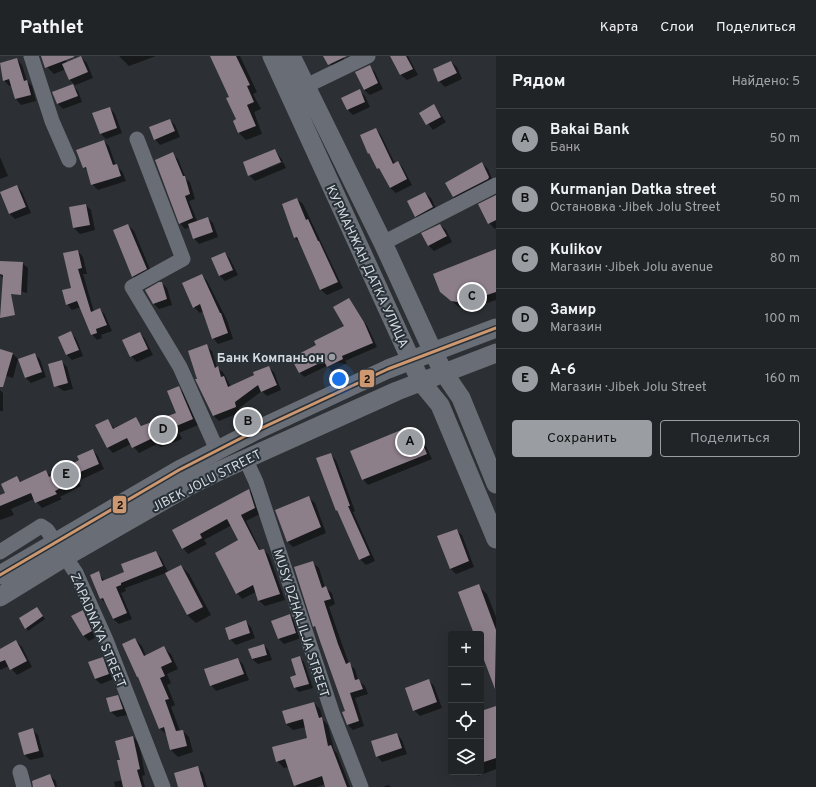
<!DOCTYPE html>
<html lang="ru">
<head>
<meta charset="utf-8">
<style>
  :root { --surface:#212427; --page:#2d3033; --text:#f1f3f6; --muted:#a2a4a7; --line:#3e4144; --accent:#9a9ea3 }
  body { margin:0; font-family:Overpass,sans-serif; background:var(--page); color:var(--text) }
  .controls { position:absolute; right:12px; bottom:12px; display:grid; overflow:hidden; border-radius:4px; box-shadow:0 4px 16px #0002 }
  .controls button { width:36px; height:36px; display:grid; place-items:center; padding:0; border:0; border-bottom:1px solid var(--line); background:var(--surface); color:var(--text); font:20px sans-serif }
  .you { position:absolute; left:339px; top:323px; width:14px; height:14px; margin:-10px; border:3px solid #fff; border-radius:50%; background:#1a73e8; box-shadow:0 0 0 6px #1a73e833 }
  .badge { display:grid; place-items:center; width:26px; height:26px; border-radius:50%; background:var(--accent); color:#111; font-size:13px; font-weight:700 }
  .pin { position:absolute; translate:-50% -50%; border:2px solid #fff; box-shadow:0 1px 4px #0006 }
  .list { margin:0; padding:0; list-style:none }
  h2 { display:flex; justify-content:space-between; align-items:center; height:52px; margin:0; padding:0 16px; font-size:17px }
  h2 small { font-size:13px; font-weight:400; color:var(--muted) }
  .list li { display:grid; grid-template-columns:26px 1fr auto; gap:12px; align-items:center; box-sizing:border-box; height:60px; padding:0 16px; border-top:1px solid var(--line) }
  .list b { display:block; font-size:15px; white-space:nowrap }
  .list p { margin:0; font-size:13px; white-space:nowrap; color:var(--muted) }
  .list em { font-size:13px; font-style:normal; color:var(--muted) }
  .actions { display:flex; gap:8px; padding:12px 16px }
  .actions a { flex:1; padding:9px 0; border:1px solid var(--accent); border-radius:4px; text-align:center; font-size:14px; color:var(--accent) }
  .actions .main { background:var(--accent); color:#111 }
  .icon { flex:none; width:22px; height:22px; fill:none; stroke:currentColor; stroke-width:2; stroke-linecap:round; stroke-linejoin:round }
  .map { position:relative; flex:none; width:496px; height:731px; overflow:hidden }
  header { display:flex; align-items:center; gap:24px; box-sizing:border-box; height:56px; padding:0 20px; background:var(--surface); border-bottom:1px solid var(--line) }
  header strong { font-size:19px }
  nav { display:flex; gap:22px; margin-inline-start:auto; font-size:14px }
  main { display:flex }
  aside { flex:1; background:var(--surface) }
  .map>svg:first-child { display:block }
  .shadow { fill:#0007 }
  .building { fill:#8d7f8a }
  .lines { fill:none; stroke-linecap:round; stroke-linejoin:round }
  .minor { stroke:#696d76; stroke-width:15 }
  .major { stroke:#696d75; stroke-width:19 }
  .bus-1-casing { stroke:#283038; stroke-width:6 }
  .bus-1 { stroke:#cd976f; stroke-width:3 }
  .poi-dot { fill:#9a9ea3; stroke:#283038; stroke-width:1.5 }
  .labels { text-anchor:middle; stroke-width:4; stroke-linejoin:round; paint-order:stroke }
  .street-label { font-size:13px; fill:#d5dadf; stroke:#283038 }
  .poi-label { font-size:13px; font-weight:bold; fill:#d5dadf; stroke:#283038; text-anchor:end }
  .line-badge { stroke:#283038; stroke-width:1.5 }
  .pale-badge-label { font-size:11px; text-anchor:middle; font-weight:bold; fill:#111 }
</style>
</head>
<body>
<header>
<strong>Pathlet</strong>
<nav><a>Карта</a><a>Слои</a><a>Поделиться</a></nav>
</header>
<main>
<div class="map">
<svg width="496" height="731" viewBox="0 0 496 731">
  <rect width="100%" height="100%" fill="#2c3034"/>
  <path class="shadow" d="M43 0H64L67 7 81 1 87 7 93 22 73 30 78 35 82 46 63 53 58 48 54 37 75 29 70 24 66 13 54 18 47 11Z
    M119 0H156L129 10Z
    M211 0H240L257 36 253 38 261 53 254 56 262 78 246 84 239 77 234 65 238 64 230 42Z
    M324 0H343L347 8 335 14Z
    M395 0H408L418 19 407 24 401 19 392 2Z
    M17 3 22 9 27 25 32 30 36 45 21 49 16 43 12 29 9 30 4 24 0 8Z
    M451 6 457 11 462 23 445 31 439 25Z
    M369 10 375 16 383 33 370 39 364 34Z
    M359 34 365 40 370 51 353 59 348 54 342 43Z
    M434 49 446 66 433 74 420 57Z
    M110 52 115 58 122 77 106 83 101 78Z
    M170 64 175 69 180 81 160 89 155 83Z
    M376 73 381 79 395 108 398 106 403 112 412 129 396 137 390 132 383 117 369 97Z
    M104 85 109 90 116 110 122 115 126 125 98 134 92 128 89 116 84 111Z
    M275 94 283 105 250 118V120L283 106 286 112 255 125 249 119 244 107Z
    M172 98 178 103 186 123 190 126 195 143 189 145 197 165 208 162 213 167 218 181 199 188 194 182 190 171 185 173 180 167Z
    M0 101 8 120 0 123Z
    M482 107 488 113 494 128 459 146 453 141Z
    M17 130 22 136 31 157 15 163 10 158Z
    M425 137 431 142 438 157 421 166 416 160Z
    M496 139V172L495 173 489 167Z
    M297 143 303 148 343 232 327 239 321 234 301 188 295 182 283 149Z
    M86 149 91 154 95 174 80 178 74 172 70 152Z
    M128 169 134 175 152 218 139 226 133 220Z
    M440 169 446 174 452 186 434 195 428 189Z
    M496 194V244L470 253 459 251 440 236Z
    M78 195 83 201 87 218H83L94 256 100 253 105 259 112 275 101 279 102 282 97 284 92 278 81 251 72 254 67 248 72 232Z
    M225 197 230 203 238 219 225 225 219 219Z
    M22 207 28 212 27 237 9 232 0 218Z
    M202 219 207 225 227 264 233 283 218 288 213 282 204 255 200 257 194 251Z
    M162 227 167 232 172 249 159 253 153 247Z
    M349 243 368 271 377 291 345 305 347 307 332 315 327 310 304 321 300 317 293 302 318 290 345 271Z
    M70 277 76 282 83 300 72 304 67 299 59 281Z
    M140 277 145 283 153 299 137 306 131 300Z
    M206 290 212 295 217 312 223 316 231 331 268 311 274 316 281 334 267 340 262 335 239 352 241 356 219 365 214 360 197 324Z
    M0 294 12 297 18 303 13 322 0 318Z
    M34 298 40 303 46 321 31 327 25 321Z
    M61 305 67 311 73 333 64 335 55 329Z
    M179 332 184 337 198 369 179 377 182 383 161 391 157 388 139 397 131 388 113 397 108 392 107 364 115 373 136 363 143 371 178 358Z
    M0 334 3 337V355H0Z
    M418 378 423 384 432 403 368 429 363 423Z
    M93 394 98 400 104 413 78 425 81 430 60 441 62 443 42 452 34 443 11 453 14 459 0 464V440L6 437 17 422 22 426 46 415 51 421 80 405Z
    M330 398 336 404 355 455 353 456 375 505 366 509 360 503 340 458 337 454Z
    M249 434 254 439 260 458 246 465 261 495 264 494 269 499 285 544 265 550 259 545 256 536 242 543 237 537 240 485 232 469 204 484 207 488 188 498 183 492Z
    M309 442 315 447 326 477 293 491 287 485Z
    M456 474 462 479 474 511 456 518 450 512Z
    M156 496 161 502 168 516 181 510 189 518 211 559 196 567 187 559 166 517 125 532 126 535 121 537 132 563 119 568 113 563 107 548 101 543 98 517 105 525 125 516Z
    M313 507 319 512 325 532 332 537 335 548 329 551 349 608 355 613 358 624 365 630 368 638 355 642 364 670 353 674 347 668 346 655 317 573 314 570Z
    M478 530 487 538 496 561V632L481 593V578H475Z
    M39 554 45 563 28 575 26 572Z
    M83 555 88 561 97 581 89 585 84 580 73 560Z
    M290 559 295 565 301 582 284 588 279 583Z
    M246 566 251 571 255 582 236 589 230 583Z
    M135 583 142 590 146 600 164 592 171 598 178 613 167 618 171 627 167 629 175 649 171 651 180 675H183L189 681 193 696 178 701 171 694 167 679 159 672 141 624 138 621Z
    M16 585 22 591 32 611 17 619 9 610 0 614V594Z
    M264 589 269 595 272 604 258 608 252 603 250 594Z
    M300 601 304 606 313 632 299 636 295 632 292 621 298 620Z
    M103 602 108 608 114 623 101 628 95 623Z
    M238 603 243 608 249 624 216 635 211 629Z
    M429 624 434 630 442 652 420 660 414 654Z
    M117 640 123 646 128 659 117 661 111 656 108 643Z
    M314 647 320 653 323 664 328 669 334 694 337 697 350 731H326L325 728 317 731H297L289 711 284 712 277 705 309 682 306 671 293 674 286 668Z
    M496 651V713L478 720 474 716H481V656Z
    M33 674 38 679 44 701 30 704 25 699Z
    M397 678 402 684 407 698 382 706 377 700Z
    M133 681 139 687 145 719 142 720 145 731H115L114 726 122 724 121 704Z
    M197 712 203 717 207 731H183Z
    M50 720 56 725 57 731H35Z
    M388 729 391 731H383Z"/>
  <path class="building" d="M41 0H74V1L45 12Z
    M81 0 88 16 69 24 62 8Z
    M210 0H236L250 29 247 30 254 46 247 49 256 70 238 77 233 65 236 63 226 42 229 41Z
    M323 0H347L328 9Z
    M390 0H406L413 13 400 19Z
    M17 2 24 25 27 24 31 39 15 43 9 23 3 25 0 7Z
    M451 5 457 17 438 26 433 13Z
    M370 9 378 27 364 34 355 16Z
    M73 28 78 40 57 48 52 36Z
    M360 33 365 46 347 54 341 42Z
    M434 48 441 61 426 69 419 57Z
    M110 51 117 72 100 78 92 57Z
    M170 63 175 75 154 84 149 71Z
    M376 72 393 108 398 105 407 123 390 132 379 112 377 113 369 97 368 98 360 79Z
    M104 84 113 109 117 108 121 120 91 129 86 111 83 112 76 94Z
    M275 93 281 106 248 120 243 106Z
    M173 96 183 120H185L190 138 185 140 193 162 179 168 155 104Z
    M482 106 489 121 488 123 453 141 445 127Z
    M17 129 26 151 9 158 0 136Z
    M425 136 433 151 415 161 407 145Z
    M496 139V164L488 168 478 148Z
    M297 142 306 164 308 163 318 185H319L338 226 320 234 297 181 294 182 282 148Z
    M86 148 90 169 73 172 69 151Z
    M208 161 213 176 193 183 188 168Z
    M128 168 147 213 132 221 113 174Z
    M440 168 447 180 428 190 421 177Z
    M496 193V236L463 247 451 245 440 236 433 218Z
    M78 194 82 212 78 213 91 256 100 252 107 269 96 273 97 277 91 279 77 245 66 249 62 234 71 232 63 197Z
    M225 196 233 214 219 220 211 202Z
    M0 205 23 206 21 239 11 238 15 259 0 262 3 219 0 218Z
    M202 218 220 257H221L228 277 212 283 200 248 193 252 182 227Z
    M159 226H162L167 243 153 248 145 234Z
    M349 242 364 266 373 287 342 300 343 303 327 311 324 305 299 317 291 302 316 289 314 285 344 270 333 251Z
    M71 275 79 294 66 299 58 281Z
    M140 276 148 293 130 301 122 284Z
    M207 288 215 312 218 310 221 321 224 320 228 331 254 319 253 316 269 310 277 329 261 336 258 329 235 346 236 351 213 360 195 323H197L188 295Z
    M0 293 13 297 3 331H0Z
    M35 297 42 316 25 322 18 303Z
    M62 304 68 327 54 331 48 308Z
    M179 330 193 363 174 371 177 378 154 386 153 382 132 392 127 382 107 392 95 369 108 363 113 373 136 361 141 370 176 357 167 335Z
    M406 372 418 377 427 398 362 424 350 395Z
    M93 393 99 408 73 419 76 424 55 435 57 438 35 447 31 437 0 450V439L5 437 1 428 17 420 20 426 46 414 49 421 79 404 77 400Z
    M331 397 350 450H348L370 499 359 504 337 454 336 455 316 402Z
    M249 433 255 452 241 459 259 494 264 493 280 538 258 545 253 529 236 538 215 497 238 484 227 463 200 478 202 482 182 493 172 474Z
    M309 440 321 471 287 486 275 454Z
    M457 473 469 505 450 513 437 480Z
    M156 495 163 510 121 527V529L116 531 127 557 113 563 103 542 100 543 90 519 99 515 102 525 124 516 121 508Z
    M313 505 322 532 326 530 331 543 324 545 338 588 346 608 350 606 355 624 359 623 363 633 350 637 359 665 347 669 342 656 345 655 320 585 315 570 313 571 294 511Z
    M181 509 203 551 187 559 165 517Z
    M479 528 496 574 495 633 481 596V578H474L458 536Z
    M37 551 43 560 25 573 19 562Z
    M83 554 92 575 83 580 71 560Z
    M290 558 296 577 278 583 271 565Z
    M246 564 250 577 229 584 225 572Z
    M135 582 144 600 164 590 172 606 161 611 165 620 160 622 169 643 165 644 176 675 183 674 187 690 170 694 164 671 159 673 138 621H137L122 588Z
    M16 584 27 605 10 614 5 604 0 606V593Z
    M264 588 267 599 252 603 248 593Z
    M300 600 309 628 294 632 290 621 296 619 291 603Z
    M103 601 109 618 95 623 88 606Z
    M238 602 244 618 210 630 204 613Z
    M429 623 437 646 413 655 405 632Z
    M118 639 123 653 110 656 106 642Z
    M314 646 319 662 322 661 328 690 331 689 347 731H325L322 720 294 730 285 703 276 706 272 691 307 682 303 663 286 668 282 655Z
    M496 650V702L481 707V655Z
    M33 672 39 695 24 699 18 677Z
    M397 677 402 692 376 701 371 685Z
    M133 680 140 713 137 714 142 731H123L117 704H120L115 685Z
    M198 710 204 731H178L174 717Z
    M50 718 55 731H33L32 725Z"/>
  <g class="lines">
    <path class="minor" d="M31 0 52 65 69 104
      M306 30 368 0
      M137 83 183 203 132 231 180 311 217 394
      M383 187 496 129
      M245 402 256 426 333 659 361 731
      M0 496 41 470 47 474 76 517 106 584 163 731
      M20 716 24 731"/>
    <path class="major" d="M272 0 421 326 440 349 496 483
      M291 0 383 187 433 296 444 317 461 342 496 428
      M0 519 179 414 253 376 388 313 496 272
      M0 541 65 501 187 431 219 415 397 335 496 297"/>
    <g class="bus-1-casing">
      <path id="bus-1" d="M0 519 179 414 253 376 388 313 496 272"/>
    </g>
    <use href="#bus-1" class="bus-1"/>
  </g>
  <circle class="poi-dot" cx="332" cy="301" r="4"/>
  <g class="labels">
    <g class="street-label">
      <text transform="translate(368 210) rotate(65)" y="5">КУРМАНЖАН ДАТКА УЛИЦА</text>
      <text transform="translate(206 424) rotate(-27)" y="5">JIBEK JOLU STREET</text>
      <text transform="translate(302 567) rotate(72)" y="5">MUSY DZHALILJA STREET</text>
      <text transform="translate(99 574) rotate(67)" y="5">ZAPADNAYA STREET</text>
    </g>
    <g class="poi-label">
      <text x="324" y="306">Банк Компаньон</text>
    </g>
  </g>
  <g class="line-badge">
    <rect x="359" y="313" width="16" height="19" rx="4" fill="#cd976f"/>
    <rect x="112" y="439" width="15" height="19" rx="4" fill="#cd976f"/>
  </g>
  <g class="pale-badge-label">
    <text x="367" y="327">2</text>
    <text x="120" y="453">2</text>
  </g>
</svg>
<div class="controls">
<button>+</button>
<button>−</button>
<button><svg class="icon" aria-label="locate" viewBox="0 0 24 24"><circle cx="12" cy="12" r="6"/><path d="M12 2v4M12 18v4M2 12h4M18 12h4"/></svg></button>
<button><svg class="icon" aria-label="layers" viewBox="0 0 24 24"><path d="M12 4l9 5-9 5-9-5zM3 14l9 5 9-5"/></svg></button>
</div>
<div class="you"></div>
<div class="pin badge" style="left:410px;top:386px">A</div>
<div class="pin badge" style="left:248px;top:366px">B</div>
<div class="pin badge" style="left:472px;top:241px">C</div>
<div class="pin badge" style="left:163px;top:374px">D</div>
<div class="pin badge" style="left:66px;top:419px">E</div>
</div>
<aside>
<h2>Рядом<small>Найдено: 5</small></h2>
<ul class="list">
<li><span class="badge">A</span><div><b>Bakai Bank</b><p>Банк</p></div><em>50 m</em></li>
<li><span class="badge">B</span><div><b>Kurmanjan Datka street</b><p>Остановка · Jibek Jolu Street</p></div><em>50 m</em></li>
<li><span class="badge">C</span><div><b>Kulikov</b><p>Магазин · Jibek Jolu avenue</p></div><em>80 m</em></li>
<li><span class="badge">D</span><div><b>Замир</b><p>Магазин</p></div><em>100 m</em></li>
<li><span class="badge">E</span><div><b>А-6</b><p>Магазин · Jibek Jolu Street</p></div><em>160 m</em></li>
</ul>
<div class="actions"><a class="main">Сохранить</a><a>Поделиться</a></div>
</aside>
</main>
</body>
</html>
